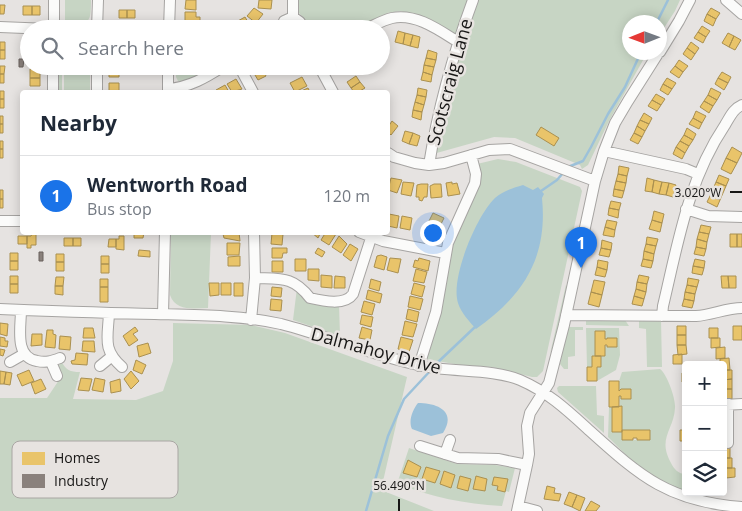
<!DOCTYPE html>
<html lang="en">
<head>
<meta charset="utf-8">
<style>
  :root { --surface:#fff; --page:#f6f6f7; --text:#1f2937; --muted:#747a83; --line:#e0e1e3; --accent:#1a73e8 }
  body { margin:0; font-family:"Open Sans",sans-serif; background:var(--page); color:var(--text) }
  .controls { position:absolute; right:15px; bottom:15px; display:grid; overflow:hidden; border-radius:5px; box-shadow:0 2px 12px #0003 }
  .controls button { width:45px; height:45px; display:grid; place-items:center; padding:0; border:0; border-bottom:1px solid var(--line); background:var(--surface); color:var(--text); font:25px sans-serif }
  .compass { position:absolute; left:622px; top:15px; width:45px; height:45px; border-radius:50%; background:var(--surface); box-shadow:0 2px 12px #0003; rotate:269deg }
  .you { position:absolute; left:432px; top:232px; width:18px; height:18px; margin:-12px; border:4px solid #fff; border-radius:50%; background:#1a73e8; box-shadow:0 0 0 8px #1a73e833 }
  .badge { display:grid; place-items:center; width:32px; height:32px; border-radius:50%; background:var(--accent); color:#fff; font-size:16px; font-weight:700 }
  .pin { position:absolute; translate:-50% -41px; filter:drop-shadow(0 1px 2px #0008) }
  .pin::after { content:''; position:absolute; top:26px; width:18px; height:15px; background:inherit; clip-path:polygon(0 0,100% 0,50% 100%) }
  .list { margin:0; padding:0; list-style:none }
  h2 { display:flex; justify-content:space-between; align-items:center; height:65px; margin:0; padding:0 20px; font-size:21px }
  h2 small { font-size:16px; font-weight:400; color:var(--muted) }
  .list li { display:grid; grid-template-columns:32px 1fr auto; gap:15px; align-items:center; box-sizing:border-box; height:80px; padding:0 20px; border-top:1px solid var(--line) }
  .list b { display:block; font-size:19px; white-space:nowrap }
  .list p { margin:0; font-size:16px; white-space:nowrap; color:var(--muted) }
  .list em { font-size:16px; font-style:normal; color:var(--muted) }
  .icon { flex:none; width:28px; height:28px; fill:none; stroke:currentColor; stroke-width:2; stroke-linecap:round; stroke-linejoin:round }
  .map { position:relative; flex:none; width:742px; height:511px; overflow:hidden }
  .search { position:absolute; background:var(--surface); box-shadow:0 2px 12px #0003; left:20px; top:20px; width:370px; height:55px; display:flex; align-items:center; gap:12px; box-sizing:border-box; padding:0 18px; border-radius:28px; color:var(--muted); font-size:19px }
  .panel { position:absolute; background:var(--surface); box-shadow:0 2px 12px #0003; left:20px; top:90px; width:370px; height:145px; border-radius:5px }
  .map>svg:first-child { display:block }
  .green { fill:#c7d5c4 }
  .water { fill:#9cc1d9 }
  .homes { fill:#e9c46a; stroke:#aa9050 }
  .industry { fill:#8a817c; stroke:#68615d }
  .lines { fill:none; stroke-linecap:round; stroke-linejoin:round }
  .stream { stroke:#9cc1d9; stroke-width:2.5 }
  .minor-casing { stroke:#a6a4a2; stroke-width:12 }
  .minor { stroke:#fbfbfa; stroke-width:10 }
  .ticks { fill:none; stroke:#171615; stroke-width:2 }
  .labels { text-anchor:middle; stroke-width:5; stroke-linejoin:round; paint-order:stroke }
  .street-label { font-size:18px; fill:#171615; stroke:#e7e3e0 }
  .key { fill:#e7e3e0; stroke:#a9a6a3; stroke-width:1 }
  .key-label { font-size:14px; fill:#171615 }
  .ticks-label { font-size:12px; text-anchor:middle; fill:#171615; stroke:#e7e3e0; stroke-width:5; stroke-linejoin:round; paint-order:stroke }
</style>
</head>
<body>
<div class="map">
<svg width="742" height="511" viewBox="0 0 742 511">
  <rect width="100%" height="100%" fill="#e6e3e1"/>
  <path class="green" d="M65 0H91C91 26 89 23 65 22Z
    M298 0H468L458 32 455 34 401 11 387 13 385 17 359 29H306V21L299 13Z
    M476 0H680L675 11 660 34V22H630V52L647 53 609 121 588 165 582 169 580 165 515 138 494 137 433 154 442 109Z
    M62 66V92H56V71Z
    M64 66H90V92H64Z
    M176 66H215C203 73 193 82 178 81L176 77Z
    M498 159 516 162 580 187 582 191 543 371 537 377H532L492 367 460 365 426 359C431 341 447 308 442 290L452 241C468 224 472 187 477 164Z
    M171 233H211L208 308C194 308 176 312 170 295Z
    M566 285 568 289 559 328 550 354Z
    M297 288C310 308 318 305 339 304L340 336 293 320Z
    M586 320H625L629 326 586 325Z
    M639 320H661L662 367H647L646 329 639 328Z
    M173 323 251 325 285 333 407 377 381 490 434 511H0V398H47L61 377 58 368 61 361C66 370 70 372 80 372L73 399 136 400 163 391 173 361Z
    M568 327H583V330H575V356L568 357V369H564L560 364Z
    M586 328H619L620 355 616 370 597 381V367H601V356H605V345L607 347H617V338H607L595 356 592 357V367H587Z
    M660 369C667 374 676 399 675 408 674 430 657 438 671 463 674 469 678 474 686 474V492H718L717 496C708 496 699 495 690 494 657 488 631 460 608 437L609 407H612V432H622V440H650L622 430 619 396H621V399H631V389H621L619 391V381L622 372Z
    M559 386H596L597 415 604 416V433L558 392 557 388Z
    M409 448 457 464 495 465 515 468 509 492 506 491 502 506C463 504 434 497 397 484Z"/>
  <path class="water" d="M523 185 533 190 538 187 544 194 542 198C548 258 523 296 476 329 470 322 461 313 458 303 450 278 477 215 495 198 503 191 513 188 523 185Z
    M418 403C437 403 457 411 443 433L431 436 412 429C408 421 413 409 418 403Z"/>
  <path class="homes" d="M186 0H196V10L185 9Z
    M259 0H272L271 9 258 8Z
    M0 5H5L4 14H0Z
    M23 6H32V15H23Z
    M32 6H40V15H32Z
    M254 8 263 14 256 23 247 16Z
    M711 8 720 13 716 19 707 14Z
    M119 10H127V18H119Z
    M127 10H135V18H127Z
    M185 12H196V17H200V23L185 22Z
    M707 14 716 19 713 26 704 21Z
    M245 17 251 27 240 29 236 22Z
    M143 23H151V29H143Z
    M234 23 238 29H227L226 27Z
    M185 25H196L195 29H185Z
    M702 26 710 31 706 37 698 32Z
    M398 31 405 33 403 44 395 42Z
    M698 32 706 37 703 43 694 38Z
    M405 33 413 35 410 46 403 44Z
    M728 33 734 36 729 47 722 43Z
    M413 35 420 37 418 48 410 46Z
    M734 36 741 40 735 50 729 47Z
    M385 39 389 48 383 51 381 40Z
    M0 42H5V50H0Z
    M23 42H29V50H23Z
    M691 42 699 48 695 54 687 48Z
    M687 48 695 54 691 60 683 54Z
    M0 50H5V59H0Z
    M428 50 437 53 436 60 426 58Z
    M426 58 436 60 434 67 424 65Z
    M679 60 688 66 683 72 675 66Z
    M424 65 434 67 432 75 423 72Z
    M0 66H5L4 74H0Z
    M258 66H261L266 76 258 80 252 70Z
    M270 66H281L280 70Z
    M285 66H297L293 74 283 70Z
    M338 66H351L352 68 342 73Z
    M675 66 683 72 679 78 670 72Z
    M109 68H119V77H109Z
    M30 69H40V78H30Z
    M423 72 432 75 431 82 421 80Z
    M722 72 731 77 728 83 718 78Z
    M0 74H4V83H0Z
    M356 76 360 82 351 88 347 82Z
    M302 77 307 86 295 92 290 83Z
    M30 78H40V86H30Z
    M667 78 676 83 672 89 663 84Z
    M718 78 728 83 724 90 715 84Z
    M236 79 242 89 232 92 227 84Z
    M360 82 365 88 358 92H354L351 88Z
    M109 83H119V92L109 91Z
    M663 84 672 89 668 95 660 90Z
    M225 85 229 92H218L216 90Z
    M308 88 310 92H299Z
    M418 88 427 90 426 97 417 95Z
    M711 88 721 93 717 100 708 95Z
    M0 91H4V99H0Z
    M656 94 665 99 661 105 652 100Z
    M417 95 426 97 424 105 415 102Z
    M708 95 717 100 713 106 704 101Z
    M0 99H4V108H0Z
    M652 100 661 105 657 111 648 106Z
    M704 101 713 106 709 113 700 107Z
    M415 102 424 105 422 112 413 110Z
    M413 110 422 112 421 120 412 117Z
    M696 111 706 116 702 123 693 118Z
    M644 113 652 118 649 124 640 120Z
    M0 116H3V124H0Z
    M693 118 702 123 699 129 689 124Z
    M640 120 649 124 645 131 637 126Z
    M392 121 398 126 391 135 388 132V127Z
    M0 124H3V133H0Z
    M637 126 645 131 642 137 634 133Z
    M541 127 559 138 554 146 536 135Z
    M687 128 696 134 693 140 684 135Z
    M405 131 413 133 409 144 402 141Z
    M413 133 420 136 417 146 409 144Z
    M634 133 642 137 638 144 630 140Z
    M684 135 693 140 689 146 680 141Z
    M0 141H3V149H0Z
    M680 141 689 146 685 153 676 147Z
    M676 147 685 153 682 159 673 154Z
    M732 147 742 153 737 163 726 158Z
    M0 149H3V158H0Z
    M726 158 737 163 731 174 721 169Z
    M619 166 629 168 627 176 618 174Z
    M618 174 627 176 626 183 616 181Z
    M719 175 729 179 726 186 716 182Z
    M391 178 402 180 397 193 388 190Z
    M647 178 654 180 652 192 645 191Z
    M654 180 662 182 659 194 652 192Z
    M616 181 626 183 624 191 614 189Z
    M403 182 414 183 411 196 401 194Z
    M452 182V184L457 183 460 194 448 196 446 183Z
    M662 182 669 183 666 195 659 194Z
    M716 182 726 186 723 193 713 189Z
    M669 183 676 185 673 197 666 195Z
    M421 184H428L427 197H424L422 201 419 200V197H416L417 185Z
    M434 184H441L442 197 431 198 430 186Z
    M614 189 624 191 622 198 613 196Z
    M713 189 723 193 720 200 710 196Z
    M0 190H3V199H0Z
    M710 196 720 200 717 207 707 202Z
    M0 199H3V208H0Z
    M611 201 621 203 619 210 609 208Z
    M609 208 619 210 618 218 608 215Z
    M654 211 664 214 662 223 652 220Z
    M433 213 444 218 439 228 428 223Z
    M389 214 399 216 397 228 388 226Z
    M402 216 412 218 410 230 400 228Z
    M607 220 617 222 615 230 605 227Z
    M652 220 662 223 660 232 649 229Z
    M701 225 711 227 709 234 699 232Z
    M428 226 439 230 435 240 424 235Z
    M605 227 615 230 614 237 603 235Z
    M134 232H144L143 238H134Z
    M228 232H239L240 241 224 238 223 234Z
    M311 232H321L318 238Z
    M326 232 336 234 329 245 321 240Z
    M699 232 709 234 707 242 697 239Z
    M272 233 283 234 282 245 271 244Z
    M32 234H36V245H31V248H27V236H31Z
    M730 234H737V247H730Z
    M737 234H742V247H737Z
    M18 236H27V244H18Z
    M119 236H124V250L116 249V239H119Z
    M339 236 347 244 341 253 332 247Z
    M647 237 658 239 656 246 646 244Z
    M64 238H73V246H64Z
    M73 238H81V246H73Z
    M109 239H116V247H108Z
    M697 239 707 242 706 249 696 247Z
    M602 240 612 243 611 250 601 248Z
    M227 243H240L239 255H227Z
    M350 244 358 249 351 261 343 255Z
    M646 244 656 246 654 254 644 251Z
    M696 247 706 249 704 256 694 254Z
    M272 248H287V253H283L282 258H272Z
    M318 248 325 252 322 257 315 253Z
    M601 248 611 250 609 257 599 255Z
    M139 250 150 251V257L138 256Z
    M644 251 654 254 653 261 643 259Z
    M10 253H18V261H10Z
    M56 254H64V262H56Z
    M381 255 387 257 384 270 374 267 377 256Z
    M101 256H109V264H101Z
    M240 256V266H228V257Z
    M390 258 401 259 398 273 387 270Z
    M419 258 430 261 428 271 413 267 415 260 418 261Z
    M295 259H306V271H295Z
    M643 259 653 261 651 268 641 266Z
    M695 259 705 261 704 268 693 266Z
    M598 260 608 262 607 270 597 267Z
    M10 261H18V270H10Z
    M272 261H283V272H272Z
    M56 262H64V271H56Z
    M101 264H109V273H101Z
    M693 266 704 268 702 275 692 273Z
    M597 267 607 270 605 277 595 275Z
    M308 269H319V281L308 280Z
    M416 269 427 272 424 283 413 281Z
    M321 275 332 276V288L321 287Z
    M639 275 649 277 647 284 637 282Z
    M10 276H18V284H10Z
    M335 276 345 277V288H334Z
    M721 276H728L729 288H722Z
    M728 276H736V288H729Z
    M56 277H64L63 286H55Z
    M688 278 699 280 697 287 687 285Z
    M100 279H108V287H100Z
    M371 279 381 282 379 291 369 288Z
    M594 280 605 282 602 295 591 292Z
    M637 282 647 284 646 292 636 289Z
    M209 283H219V295L210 296Z
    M221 283H231V295H221Z
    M234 283H243V296H234Z
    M414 283 425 286 422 297 411 294Z
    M10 284H18V293H10Z
    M687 285 697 287 695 294 685 292Z
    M55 286H63V295L55 294Z
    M100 287H108V302H100Z
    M272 287 282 288 281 297 271 296Z
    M636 289 646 292 644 299 634 296Z
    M368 290 382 294 380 303 366 299Z
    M591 292 602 295 599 307 588 304Z
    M685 292 695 294 694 301 684 299Z
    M410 296 423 299 420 310 408 307Z
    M634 296 644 299 642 306 632 304Z
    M271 299 282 300 281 311 270 310Z
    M684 299 694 301 692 308 682 306Z
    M364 301 375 304 372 315 361 312Z
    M408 309 419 312 417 322 406 319Z
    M362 315 373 317 371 327 360 324Z
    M405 321 417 324 413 337 402 335Z
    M0 323 8 324 7 336 0 334Z
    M677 326H686V335H677Z
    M733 326H742V340H733Z
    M135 327 138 331 133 334 138 340 129 346 123 336Z
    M362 327 372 330 370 340 359 338Z
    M84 328H93L95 338H83Z
    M709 328H718V338H709Z
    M47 330H53V334L56 335 55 348 45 347Z
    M595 331H605V339H607V338H617V347H607V345H605V356H595Z
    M32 334H42V345L31 346Z
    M677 335H686V345H677Z
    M60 336 71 337 70 350 59 349Z
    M0 337 5 338V341H8L7 347 0 346Z
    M401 337 413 340 409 352 398 349Z
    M711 338H720V347L711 348Z
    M83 341H94L95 352 82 351Z
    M148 343 151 353 139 357 137 346Z
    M677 345H686L687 354 678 355Z
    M725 347V358L716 359V348Z
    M0 349 5 350 3 356 0 355Z
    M76 353 88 354 87 365 72 364 71 361 75 360Z
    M682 354V364H673V355Z
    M592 356H601V367H597V381H587V367H592Z
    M729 358 730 370H723V365H720V359Z
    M136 360 146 365 142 374 133 370Z
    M29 370 34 381 22 386 17 375Z
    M723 370H732V379L723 380Z
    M0 371 6 372 4 384H0Z
    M131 371 139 381 131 389 124 379Z
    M6 372 12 373 10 385 4 384Z
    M682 373H686V382H682Z
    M81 378 92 379 89 391 78 390Z
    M95 378 105 380 103 392 92 390Z
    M41 379 46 389 35 394 31 383Z
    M120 379 121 391 111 393 110 382Z
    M732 379V389H723V380Z
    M609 381H619V391L621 389H631V399H621V396H619V407H609Z
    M723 389H732V399H723Z
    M622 406V432H612V407Z
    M622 430H650V440H637V438H633V440H622Z
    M680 430H686V441H680Z
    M730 447V458H723V448Z
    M723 458H732V468H723Z
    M408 460 421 467 417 477 403 473Z
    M426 467 440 471 435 483 422 479Z
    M726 468H735V477L726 478Z
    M444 471 455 475 451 488 440 484Z
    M460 476 471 479 468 491 457 488Z
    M476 476 487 479 485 491 473 489Z
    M494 477 508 479 505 492 497 490 498 486 492 485Z
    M547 486 555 488 554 493 561 494 559 501 544 499Z
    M569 492 577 495 572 507 564 504Z
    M577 495 585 498 580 511 572 507Z
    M591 501 600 506 596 511H585Z"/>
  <path class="industry" d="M19 59H24L23 67H19Z
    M39 252H43V261H39Z"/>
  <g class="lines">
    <path class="stream" d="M657 22 668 0
      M568 167 583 161 591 147 608 114 625 87 641 52
      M541 191 557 180 563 173
      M436 364 475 327
      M366 511 388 436 404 399 431 370"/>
    <g class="minor-casing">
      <path id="minor" d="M726 0 742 14
        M293 17V0
        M0 27 49 29
        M54 29V0
        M97 29 98 0
        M169 29 170 0
        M282 29 284 21 293 17 300 22 302 29
        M366 29C375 25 383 20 392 18 416 13 439 30 458 42
        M660 52 679 21 690 0
        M239 66 253 92
        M319 66 333 92
        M168 89C190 87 205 78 224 66
        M53 92V66
        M97 92V66
        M168 92V66
        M604 151 686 169 698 174
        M388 153 394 157 415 163 429 165 444 163 489 150 510 149 595 181
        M429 165C438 108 453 54 473 0
        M686 209 708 216 742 217
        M0 221H22
        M359 232 383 241 445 253
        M255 278C281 279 293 276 310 298 323 301 345 306 353 294L371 238
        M0 309C52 311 103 313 155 314 196 315 241 315 281 324 327 336 372 355 418 365 450 373 491 368 520 380 548 392 568 411 590 431 641 477 670 502 742 507
        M21 310C21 327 14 357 37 361 46 363 52 361 60 358
        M109 313C108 338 102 349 122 367
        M163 314 165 232
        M566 315 696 316C712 315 726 308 742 308
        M662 316 663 306C678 243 688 180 725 125 730 117 733 109 742 105
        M251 320 255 278 254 232
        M10 362 24 354
        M51 362 57 376
        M100 366 111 357
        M419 366 436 312 448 243 475 183 476 174 471 155
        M728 404V443
        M723 405 742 404
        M420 446 458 458 498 459 527 465
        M445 454 450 440
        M518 506 537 511
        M517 511 527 465 529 454 527 426 530 413 549 383 564 325 595 181 604 151 615 123 628 101 659 52"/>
    </g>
    <use href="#minor" class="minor"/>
  </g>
  <path class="ticks" d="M730 192H742M399 499V511"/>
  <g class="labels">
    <g class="street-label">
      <text transform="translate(450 82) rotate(-75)" y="6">Scotscraig Lane</text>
      <text transform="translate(376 351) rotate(15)" y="6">Dalmahoy Drive</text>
    </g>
  </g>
  <rect x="12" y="441" width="166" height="57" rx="8" class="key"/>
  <rect x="22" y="452" width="23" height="13" fill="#e9c46a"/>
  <rect x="22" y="474" width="23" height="14" fill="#8a817c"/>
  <g class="key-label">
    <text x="54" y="463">Homes</text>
    <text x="54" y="486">Industry</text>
  </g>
  <g class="ticks-label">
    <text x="698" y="197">3.020°W</text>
    <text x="399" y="490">56.490°N</text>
  </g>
</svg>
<div class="controls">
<button>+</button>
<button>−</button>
<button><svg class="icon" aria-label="layers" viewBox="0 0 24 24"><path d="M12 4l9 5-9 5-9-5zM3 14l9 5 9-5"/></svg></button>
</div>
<svg class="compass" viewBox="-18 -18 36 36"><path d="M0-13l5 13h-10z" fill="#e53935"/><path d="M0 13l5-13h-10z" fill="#747a83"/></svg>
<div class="you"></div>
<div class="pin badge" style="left:581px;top:268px">1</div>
<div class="search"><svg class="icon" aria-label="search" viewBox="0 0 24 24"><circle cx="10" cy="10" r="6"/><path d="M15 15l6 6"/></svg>Search here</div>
<section class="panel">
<h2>Nearby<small></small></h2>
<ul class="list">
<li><span class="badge">1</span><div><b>Wentworth Road</b><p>Bus stop</p></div><em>120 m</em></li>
</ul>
</section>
</div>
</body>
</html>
